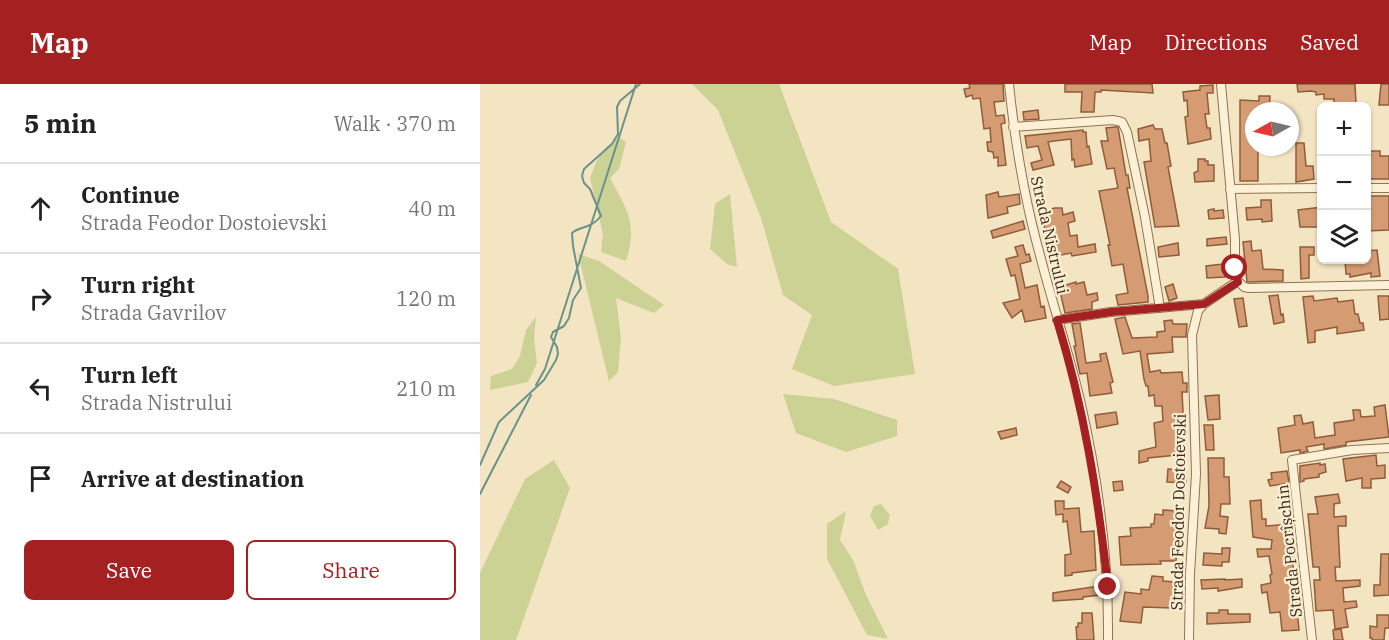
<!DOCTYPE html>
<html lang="en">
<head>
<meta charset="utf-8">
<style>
  :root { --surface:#fff; --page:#f2f2f2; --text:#222; --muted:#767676; --line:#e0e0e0; --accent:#a42021 }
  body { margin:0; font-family:"IBM Plex Serif",serif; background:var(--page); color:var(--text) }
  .controls { position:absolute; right:18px; top:18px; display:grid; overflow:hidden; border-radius:9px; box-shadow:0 2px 4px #0004 }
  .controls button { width:54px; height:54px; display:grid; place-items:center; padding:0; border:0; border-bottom:2px solid var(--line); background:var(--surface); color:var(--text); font:30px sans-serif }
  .compass { position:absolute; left:765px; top:18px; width:54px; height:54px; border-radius:50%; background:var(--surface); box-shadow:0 2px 4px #0004; rotate:262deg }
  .stop { position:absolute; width:18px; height:18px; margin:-14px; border:4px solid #a42021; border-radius:50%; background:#fff }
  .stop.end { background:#a42021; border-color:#fff; box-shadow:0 2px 6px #0008 }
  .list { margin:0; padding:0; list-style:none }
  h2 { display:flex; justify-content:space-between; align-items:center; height:78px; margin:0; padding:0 24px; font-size:26px }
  h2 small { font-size:20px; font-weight:400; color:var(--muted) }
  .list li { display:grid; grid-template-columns:39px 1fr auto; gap:18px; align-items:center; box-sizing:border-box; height:90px; padding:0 24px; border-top:2px solid var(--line) }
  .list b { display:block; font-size:22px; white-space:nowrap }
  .list p { margin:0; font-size:20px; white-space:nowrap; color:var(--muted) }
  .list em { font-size:20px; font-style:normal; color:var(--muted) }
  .actions { display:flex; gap:12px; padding:18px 24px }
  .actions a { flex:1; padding:14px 0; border:2px solid var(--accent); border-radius:9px; text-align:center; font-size:21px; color:var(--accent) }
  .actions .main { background:var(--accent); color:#fff }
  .icon { flex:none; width:33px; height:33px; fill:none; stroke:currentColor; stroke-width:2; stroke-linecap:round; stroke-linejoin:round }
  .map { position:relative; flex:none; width:909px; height:556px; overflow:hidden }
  header { display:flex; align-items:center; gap:36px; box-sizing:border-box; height:84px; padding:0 30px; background:var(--accent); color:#fff }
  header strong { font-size:28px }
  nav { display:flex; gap:33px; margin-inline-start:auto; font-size:21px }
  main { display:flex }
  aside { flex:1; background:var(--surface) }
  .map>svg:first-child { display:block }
  .green { fill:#cbd294 }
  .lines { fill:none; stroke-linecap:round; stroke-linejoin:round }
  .stream { stroke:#6a948a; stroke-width:2 }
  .building { fill:#d59c74; stroke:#905c3a; stroke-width:1.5 }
  .street-casing { stroke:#8f7457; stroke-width:10 }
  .street { stroke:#fcf1d6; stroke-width:8 }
  .route { stroke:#a42021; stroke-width:8 }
  .labels { text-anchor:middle; stroke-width:4.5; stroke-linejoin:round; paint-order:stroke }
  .street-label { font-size:16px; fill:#3d2c1c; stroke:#f9eed2 }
</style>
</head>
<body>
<header>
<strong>Map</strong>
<nav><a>Map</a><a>Directions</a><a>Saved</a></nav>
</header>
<main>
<aside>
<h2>5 min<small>Walk · 370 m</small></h2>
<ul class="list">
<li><svg class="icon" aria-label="ahead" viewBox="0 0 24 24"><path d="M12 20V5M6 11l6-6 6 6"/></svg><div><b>Continue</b><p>Strada Feodor Dostoievski</p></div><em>40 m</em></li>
<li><svg class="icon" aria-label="right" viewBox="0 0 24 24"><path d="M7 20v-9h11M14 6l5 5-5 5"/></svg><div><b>Turn right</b><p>Strada Gavrilov</p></div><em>120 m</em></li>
<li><svg class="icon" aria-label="left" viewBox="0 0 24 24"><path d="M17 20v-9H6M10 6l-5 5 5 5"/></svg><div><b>Turn left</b><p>Strada Nistrului</p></div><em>210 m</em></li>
<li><svg class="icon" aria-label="arrive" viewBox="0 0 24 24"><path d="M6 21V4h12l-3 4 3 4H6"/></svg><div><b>Arrive at destination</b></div></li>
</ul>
<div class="actions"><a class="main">Save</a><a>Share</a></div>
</aside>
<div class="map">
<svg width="909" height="556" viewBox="0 0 909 556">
  <rect width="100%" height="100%" fill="#f3e4c2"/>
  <path class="green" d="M212 0H299L351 138 418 185 435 290 354 302 312 285 332 231 303 211 281 134 238 26Z
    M139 53 146 58 139 85 130 94C147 126 158 139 146 177L121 168 123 150 110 94 117 76 126 63Z
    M250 110 257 183 247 180 230 165 235 120Z
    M98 170 119 177 184 221 174 229 136 214 141 254 138 288 129 297Z
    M56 233 54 254 57 279 48 298 10 306 11 292 32 285 40 272 46 246Z
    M303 310 354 315 417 336V352L366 368 316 349Z
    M74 376 90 404 36 556H0V489L45 395Z
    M401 420 410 431 408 440 398 446 390 432 394 422Z
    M366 427 360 456 373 476 386 511 408 555 387 551 347 475V440Z"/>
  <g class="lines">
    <path class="stream" d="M56 301 65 285 156 0
      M0 381 19 338 64 296 76 276 78 270 77 263 71 253 73 248 84 242 89 234 93 216 101 204 93 162 92 149C101 141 110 146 121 132L110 105 104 99 102 92 104 85 132 60 138 50 137 23 140 17 160 0
      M0 410 51 311"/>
  </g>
  <path class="building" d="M489 0H523L524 17 514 18 516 32 524 31 525 39 521 40 526 81 518 82V73L514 74 513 68 508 67 507 58H511L510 44 504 45 500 14 493 15 492 11 486 13 484 5 490 4Z
    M585 0H672L673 9 621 6V8H615L614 28H601L602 8H585Z
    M817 0H875L876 19H861V22H854V15H844V10L836 11V8L831 7 818 8Z
    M901 0H909V21H899Z
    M733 1V9H727L729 30H725L727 44H730L731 55 708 60 705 33 708 32 707 16 704 17 703 8 720 6V2Z
    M779 12H790L789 27H774L772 63H778V97H760V16L779 17Z
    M558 26 559 35 544 36 543 28Z
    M673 41 675 45H682L685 59H687L691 82 688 83 699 142 675 143 664 78 671 77 669 55 659 57 658 45Z
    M635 43H638L646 91H648L650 104H647L668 212V218L638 221 636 211 648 209 643 180 632 182 628 161H630L619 107 638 104 634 84 627 85 621 57H628L626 44Z
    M603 46V48H606L607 63 609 62 612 80 595 83 594 75 592 76 591 55 574 57 568 58 574 81 553 86 551 79 562 76 558 62 547 64 545 52Z
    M816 59H824L826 82H833L834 95 816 98Z
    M886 67H900V72H909V95H886Z
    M718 75H725V77H728V81H734V97L715 98 714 89 718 87Z
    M562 100 564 114 556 116 554 101Z
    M518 108 519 113 539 110 540 120 527 123 528 129 508 134 506 111Z
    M886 112H909V146L886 147Z
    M781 116H791L792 137 782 138V135L767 136 766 124 781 123Z
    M842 123 841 143H820L818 126Z
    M575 124H582L583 131 593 128 595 137 588 139 590 152 597 151 598 163 615 160 616 168 592 172 591 169 570 173 561 127Z
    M734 125V127L743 126 744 134 729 135 728 126Z
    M543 137 545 145 513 154 511 147Z
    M746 153 747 160 727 162V155Z
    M771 157 772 167 781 166 783 185 803 186V197L767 198 763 158Z
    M698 159 699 171 679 173 678 163Z
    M543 161 546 171 549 170 551 177 540 180 545 204 557 201 561 223 564 222 566 234 545 238 542 226 532 234 523 219 540 215 535 191 531 192 526 175 538 172 535 163Z
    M820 163H834V171H829V194L821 195Z
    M897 166 900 192 891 193V189L870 193V190H866L865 176H886V167Z
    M743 180 745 193 727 194 726 182Z
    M596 198V200L604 198 607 211 617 209 618 216 612 218V225L585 229 579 203Z
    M693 200 697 214 689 217 685 203Z
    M798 211 801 231 803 230 804 238 794 240 789 212Z
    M833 212 834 217 857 214 858 218 873 216 875 230H878L880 239H883L884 246 857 250V243L835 247V258L828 259 823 213Z
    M898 212H909V235L900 236Z
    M763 214 767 242 759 243 754 215Z
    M645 233 652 254 677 253V248L685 247 684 237 692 236 693 240H707L706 253H692L693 268 667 270 670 288 680 286 681 289 702 288 703 299H707V308H702L704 347 696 348 697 371 668 374V377L659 379V367L676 363 674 339 683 337 682 322H675L674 311 669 312 668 302H666L664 295 660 267 643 270 635 235Z
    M600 239 606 279 621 277 620 270 626 269 633 298 630 299 632 309 610 312 607 289 600 290 594 262H596L592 240Z
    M739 311 740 335 728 336 725 312Z
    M905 321 909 353 866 358V361L844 365V360L826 363 828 367 820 369V366L801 369 798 344 815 341 814 332 821 331 823 340 833 338 835 354 855 351 854 339 874 336 873 326H880L881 333 895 332 894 323Z
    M636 328 638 340 617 344 615 331Z
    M724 341H733L734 366H726Z
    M536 344 537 351 521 355 518 348Z
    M896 371 897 382 905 381V394L891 395V404H882V394L866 397 863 375Z
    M728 374H744V393H749L750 420H741L740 432 748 433 746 450 739 449V445L725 444 729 422Z
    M840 379V381L845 380 846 388 839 390V393L824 395V397L820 398V382Z
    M688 385 701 386 700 391H706V399L687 398Z
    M807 387 809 399 790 402 788 396 792 395 791 389Z
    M581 397 591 403 588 409 577 403Z
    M642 397 643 406 634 407 633 398Z
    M858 410 860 419 854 420V433L866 432V442H858L860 483H855L856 497 880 496V502L863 504 864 518 876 517 877 523 865 525 868 543 855 545 853 526 836 527 834 496H840L839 483H833L828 430H838L835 413Z
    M781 416 782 435H786V442L809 440 819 546 802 547 800 528 790 529 787 508 782 509 781 501 791 499 790 491 792 490 789 472 778 473 777 465H791L792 456 773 453 770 417Z
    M575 417H584V425L599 424 601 448 614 447 616 486 592 489V491L585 492V471L591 470 587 437 583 438V430L576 431Z
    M683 426 699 427 697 447H700L699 456 697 455 696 477H680L681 480 641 481 639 453 651 452 650 444 671 443V440H674L675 430 683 431Z
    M742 464H750L749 478H742V482L723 481 724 469 742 470Z
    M901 470H909V511L894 512V501H900Z
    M672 492 683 493V497L695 498 692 524 663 523 661 539 640 537 645 508 661 510V505L669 506Z
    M745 495V496L762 495V503L738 507V504L722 505 721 496Z
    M619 502 620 511 603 513V515L573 517V509Z
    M739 526H748V530H770V538L727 540V529H739Z
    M602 529H612L614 556H597L596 543H598V539H602Z
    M897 531H909V544H905L904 556H892V554H890V542L897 543Z
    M861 545 863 556H854L853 546Z"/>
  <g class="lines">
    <g class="street-casing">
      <path id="street" d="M529 0C535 59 545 118 561 175 573 222 589 269 600 316 618 394 629 476 628 556
        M533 43 633 36 642 38 647 48 665 133 680 224
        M886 104H909
        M750 105 842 104
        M758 197 764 203 769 204 909 201
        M577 236 631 228 724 220
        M709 556 710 490 716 390 712 251 718 227 724 220 758 197 755 184V155L741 0
        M832 556 812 376 872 366 909 364"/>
    </g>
    <use href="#street" class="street"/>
  </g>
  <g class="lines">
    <path class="route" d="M628 503C618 412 604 324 577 236L631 228 724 220 758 198 755 184"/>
  </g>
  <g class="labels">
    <g class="street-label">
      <text transform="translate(570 151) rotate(77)" y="6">Strada Nistrului</text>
      <text transform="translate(698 428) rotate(-89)" y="6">Strada Feodor Dostoievski</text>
      <text transform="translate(809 467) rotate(-96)" y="6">Strada Pocrîșchin</text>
    </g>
  </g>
</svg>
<div class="controls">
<button>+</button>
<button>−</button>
<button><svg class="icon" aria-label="layers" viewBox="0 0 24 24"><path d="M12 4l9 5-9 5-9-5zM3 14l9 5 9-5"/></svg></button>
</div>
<svg class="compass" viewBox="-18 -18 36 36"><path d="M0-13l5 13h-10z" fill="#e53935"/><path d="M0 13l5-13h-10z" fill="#767676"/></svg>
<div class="stop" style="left:755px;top:184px"></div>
<div class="stop end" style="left:628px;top:503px"></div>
</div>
</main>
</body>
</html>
